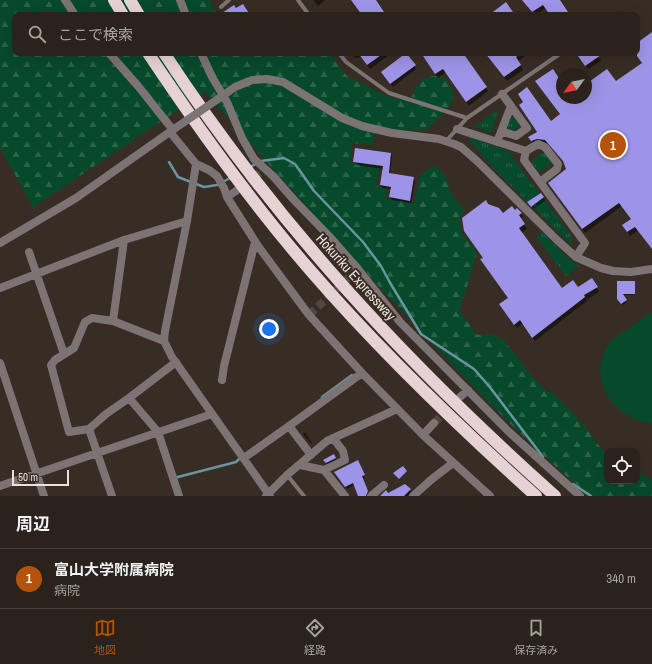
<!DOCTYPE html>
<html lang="ja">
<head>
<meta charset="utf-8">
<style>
  :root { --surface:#2a221b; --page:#322a24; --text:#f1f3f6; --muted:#a5a4a3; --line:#463f3a; --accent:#b45309 }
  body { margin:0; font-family:"Archivo Narrow","Noto Sans JP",sans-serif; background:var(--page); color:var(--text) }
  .controls { position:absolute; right:12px; bottom:12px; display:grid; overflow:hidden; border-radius:8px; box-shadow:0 4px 16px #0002 }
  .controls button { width:36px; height:36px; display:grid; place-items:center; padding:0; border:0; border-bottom:1px solid var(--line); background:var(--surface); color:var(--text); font:20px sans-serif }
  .compass { position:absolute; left:556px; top:68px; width:36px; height:36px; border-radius:50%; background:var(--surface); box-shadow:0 4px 16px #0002; rotate:237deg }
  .scale { position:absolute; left:12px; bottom:10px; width:57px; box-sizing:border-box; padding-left:4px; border:2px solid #e9e2dc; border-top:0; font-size:11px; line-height:14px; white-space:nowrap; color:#e9e2dc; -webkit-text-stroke:3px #382d24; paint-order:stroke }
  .you { position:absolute; left:269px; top:329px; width:14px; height:14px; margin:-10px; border:3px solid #fff; border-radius:50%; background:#1a73e8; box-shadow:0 0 0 6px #1a73e833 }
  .badge { display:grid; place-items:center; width:26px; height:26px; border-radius:50%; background:var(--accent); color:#fff; font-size:13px; font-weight:700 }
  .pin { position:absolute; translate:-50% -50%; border:2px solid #fff; box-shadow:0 1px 4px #0006 }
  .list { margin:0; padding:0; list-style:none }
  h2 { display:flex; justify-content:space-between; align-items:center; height:52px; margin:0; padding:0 16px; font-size:17px }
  h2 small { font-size:13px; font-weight:400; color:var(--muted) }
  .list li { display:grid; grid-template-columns:26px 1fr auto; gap:12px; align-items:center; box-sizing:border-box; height:60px; padding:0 16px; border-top:1px solid var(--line) }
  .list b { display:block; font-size:15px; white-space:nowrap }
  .list p { margin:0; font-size:13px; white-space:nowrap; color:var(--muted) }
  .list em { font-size:13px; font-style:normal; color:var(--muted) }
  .icon { flex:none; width:22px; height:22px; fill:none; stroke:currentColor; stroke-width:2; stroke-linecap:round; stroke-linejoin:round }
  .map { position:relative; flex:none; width:652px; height:496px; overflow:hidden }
  .search { position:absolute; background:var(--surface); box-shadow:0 4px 16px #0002; left:12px; right:12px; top:12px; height:44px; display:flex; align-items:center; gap:10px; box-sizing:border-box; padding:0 14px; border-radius:8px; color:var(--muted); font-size:15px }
  .sheet { height:112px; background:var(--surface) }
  nav { display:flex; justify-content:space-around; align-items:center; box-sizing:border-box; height:56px; border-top:1px solid var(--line); background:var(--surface); font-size:11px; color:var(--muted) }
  nav a { display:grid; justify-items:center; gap:2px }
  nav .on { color:var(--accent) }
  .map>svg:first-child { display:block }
  .grass { fill:url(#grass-tufts) }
  .forest { fill:url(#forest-firs) }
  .pitch { fill:#07492b }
  .shadow { fill:#0007 }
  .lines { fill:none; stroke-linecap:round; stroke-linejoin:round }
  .stream { stroke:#6994a0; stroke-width:2.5 }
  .building { fill:#9e94e7 }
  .minor-tunnel { stroke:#534840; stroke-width:8; stroke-dasharray:8 4; stroke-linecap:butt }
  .service { stroke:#7c7375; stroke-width:4 }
  .minor { stroke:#7c7375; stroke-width:8 }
  .tertiary { stroke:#7c7375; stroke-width:8 }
  .motorway { stroke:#e6d2d5; stroke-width:12 }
  .tertiary-bridge { stroke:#7c7375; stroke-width:8 }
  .labels { text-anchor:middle; stroke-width:4; stroke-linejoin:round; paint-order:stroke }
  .street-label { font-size:14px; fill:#e9e2dc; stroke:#382d24 }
</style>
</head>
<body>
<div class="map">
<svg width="652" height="496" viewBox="0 0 652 496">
  <defs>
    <pattern id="grass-tufts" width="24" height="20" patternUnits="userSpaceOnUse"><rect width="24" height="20" fill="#07492b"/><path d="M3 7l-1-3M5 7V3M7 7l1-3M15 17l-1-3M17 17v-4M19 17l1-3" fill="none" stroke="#2b6349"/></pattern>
    <pattern id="forest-firs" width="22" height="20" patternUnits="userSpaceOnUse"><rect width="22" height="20" fill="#07492b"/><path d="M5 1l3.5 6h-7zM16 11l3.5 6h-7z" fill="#2b6349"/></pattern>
  </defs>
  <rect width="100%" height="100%" fill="#382d24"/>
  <path class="grass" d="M499 108 491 133 474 127Z
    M511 114 520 126 514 130 506 128Z
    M471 138 508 151 572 237V241L570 244 495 170 469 140Z
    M542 153H546L551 161V164L541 171H537L532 163 533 159Z
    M542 232 566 256 579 266 566 276 536 237Z"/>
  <path class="forest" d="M0 0H210L211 5 218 15H15V53H329L347 76 388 97 410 101C418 83 422 72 445 78 449 83 454 91 453 98 450 110 435 121 426 130H403L377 127 372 145 353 143 350 162 380 168 376 186 387 189V199L414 203 420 175 435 165 445 176 451 194 465 211 460 216 461 231 477 252 470 278 459 310 477 335 491 334 504 340 530 374 547 392H552L583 424 602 450 607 453V481H637V470L652 481V496H589C527 443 470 385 415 325 343 249 274 170 205 92L33 207 0 148Z"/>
  <path class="pitch" d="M652 312V423C617 421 589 383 605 351 607 348 608 345 609 343 612 339 618 336 622 333 632 326 642 319 652 312Z"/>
  <path class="shadow" d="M313 0H325L318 6Z
    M523 0H559L569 15H551L546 8 535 15 533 12H531Z
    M619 11 621 15H614Z
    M652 33V249L639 230 630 236 626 229 632 220 622 206 585 233 551 187 567 169 565 163 548 144 541 142 535 145 529 137 561 114 562 85V98H586V85L616 83 643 64 636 53H637V44Z
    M352 53H387L389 55 370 69 362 58 354 57Z
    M421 53H462L488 91 469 106 446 72 438 78Z
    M486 53H529L518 61 523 70 507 81Z
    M577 53H596L601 61 588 69Z
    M406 54 416 69 393 87 384 75Z
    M391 154 392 157 390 174 413 178 415 181 411 203 392 200 390 197 391 189 382 188 381 185 383 169 356 165 354 162Z
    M541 194 545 201 533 209 528 203Z
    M488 205 503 214 515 211 521 213 523 217 520 219 527 229 521 233 562 289 578 288 592 279 599 292 586 300 587 301 535 341 523 323 517 328 502 308 509 298 484 258Z
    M634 282 635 295H623L627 302 623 305 618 298Z
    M305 432 312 443 311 444 303 434Z
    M333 455 336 460 327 464 325 460Z
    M359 463 365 478 362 479 369 495 368 496H359L355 485 347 489 336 474Z
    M410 490 411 492 408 496H381Z"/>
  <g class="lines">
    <path class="stream" d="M169 162 178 177 204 187 217 185 232 177
      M250 167 261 161 284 158 295 164 314 191 363 242 381 266 389 281 421 334 474 369 489 386 543 457
      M322 397 352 375
      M174 478 236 462 241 457
      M573 484 591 496"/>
  </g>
  <path class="building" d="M351 0H376L386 15H362Z
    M522 0H560L570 15H550L543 5 532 12Z
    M506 2 515 15H489Z
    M243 4 250 15H219L234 5 236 8Z
    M652 32V249L635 227 627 232 622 225 631 219 619 203 582 229 548 183 566 169 563 161 545 140 537 139 531 141 528 137 537 132 519 105 523 102 518 94 527 87 551 121 560 114 535 81 553 69 562 83V98H586V84L607 69 616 81 642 63 637 56V43Z
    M358 53H384L367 65Z
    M406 53 416 65 390 84 381 72Z
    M421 53H463L487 87 466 102 443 69 435 74Z
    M485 53H521L516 57 521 65 504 77Z
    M576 53H604L585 66Z
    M355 148 391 153 389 173 414 177 410 201 389 197 391 187 380 185 383 166 353 162Z
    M541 193 544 197 531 207 527 202Z
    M486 200 488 204 499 208 503 213 512 206 515 210 517 208 522 213 519 215 525 224 519 228 562 288 573 280 578 287 592 278 598 287 584 295 585 297 532 338 520 320 514 325 499 304 508 298 480 259 483 258 464 231 462 218Z
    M617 281H635V294H623L627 300 621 304 617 299Z
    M334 454 336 458 326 463 323 460Z
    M358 460 365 475 362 476 368 491 366 496H358L353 483 345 487 334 472Z
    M403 466 407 471 399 479 393 473Z
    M405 484 411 489 404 496H380L386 490 388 493Z"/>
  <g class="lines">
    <path class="minor-tunnel" d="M238 189 260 173
      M309 315 358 269
      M434 423 458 399"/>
    <path class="service" d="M298 0 309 15
      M221 7 229 0
      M339 53 346 62 389 93 467 118
      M446 141 467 118 561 53
      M287 475 304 496"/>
    <path class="minor" d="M65 0 75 15
      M180 0 186 15
      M109 53 138 86 173 130
      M201 53 212 77 227 102 242 138 254 159 273 176 294 200 329 236 358 269 400 322 508 431 580 496
      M457 129 526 151 524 160 540 182 557 169 558 164 545 147 538 144 526 151
      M501 131 516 136 527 128 511 106
      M170 132 196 164 187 221 165 331 164 341 172 357 270 496
      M497 142 511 106 502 94
      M196 164 209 170 217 176 224 188 227 197 258 246 309 315 362 373 423 435 490 496
      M540 182 585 243 576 257
      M227 197 236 191
      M124 240 113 321 164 341
      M29 252 64 354
      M0 288 124 240 187 221
      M0 363 44 496
      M222 380 224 366 255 242
      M460 397 468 390
      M129 398 176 362
      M289 426 362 373
      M89 429 106 414 129 398 158 432 179 496
      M423 435 434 423
      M244 458 289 426 311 455
      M300 465 324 470 345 496
      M324 470 345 460 343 451 333 438
      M0 486 212 414
      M112 496 89 429 69 432 51 365 55 360 74 348 85 322 92 318 113 321
      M266 496 287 475 327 441 397 409
      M371 496 384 485
      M413 496 432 479 453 463"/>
    <path class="tertiary" d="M218 99 235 87 252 80 267 79 283 82 342 118 362 126 392 133 439 139 454 144 461 147 477 161 557 240 576 257 601 268 613 271 631 272 652 269
      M0 243 76 198 174 129"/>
    <path class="motorway" d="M114 0 123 15
      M130 0 139 15
      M148 53C198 128 251 202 310 270 380 351 457 425 536 496
      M164 53C274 221 405 362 555 496"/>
    <path class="tertiary-bridge" d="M174 129 218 99"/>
  </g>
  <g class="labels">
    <g class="street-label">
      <text transform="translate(356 277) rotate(48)" y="5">Hokuriku Expressway</text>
    </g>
  </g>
</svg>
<div class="controls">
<button><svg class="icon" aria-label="locate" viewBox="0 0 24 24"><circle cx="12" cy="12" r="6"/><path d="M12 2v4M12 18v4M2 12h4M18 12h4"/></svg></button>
</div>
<svg class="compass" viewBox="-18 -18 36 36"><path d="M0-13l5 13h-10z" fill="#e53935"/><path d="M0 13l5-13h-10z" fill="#a5a4a3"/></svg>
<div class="scale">50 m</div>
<div class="you"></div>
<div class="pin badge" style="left:613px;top:145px">1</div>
<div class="search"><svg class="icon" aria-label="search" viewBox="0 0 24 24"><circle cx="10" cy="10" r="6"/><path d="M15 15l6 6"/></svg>ここで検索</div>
</div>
<section class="sheet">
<h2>周辺<small></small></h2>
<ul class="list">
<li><span class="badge">1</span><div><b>富山大学附属病院</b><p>病院</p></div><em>340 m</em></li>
</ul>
</section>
<nav>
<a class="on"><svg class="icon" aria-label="map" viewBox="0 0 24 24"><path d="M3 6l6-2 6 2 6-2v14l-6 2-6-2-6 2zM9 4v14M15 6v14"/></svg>地図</a>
<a><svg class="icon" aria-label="directions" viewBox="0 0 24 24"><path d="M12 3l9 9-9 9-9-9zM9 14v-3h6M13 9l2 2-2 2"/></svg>経路</a>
<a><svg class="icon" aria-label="saved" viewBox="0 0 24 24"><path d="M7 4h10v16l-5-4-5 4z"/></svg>保存済み</a>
</nav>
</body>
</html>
